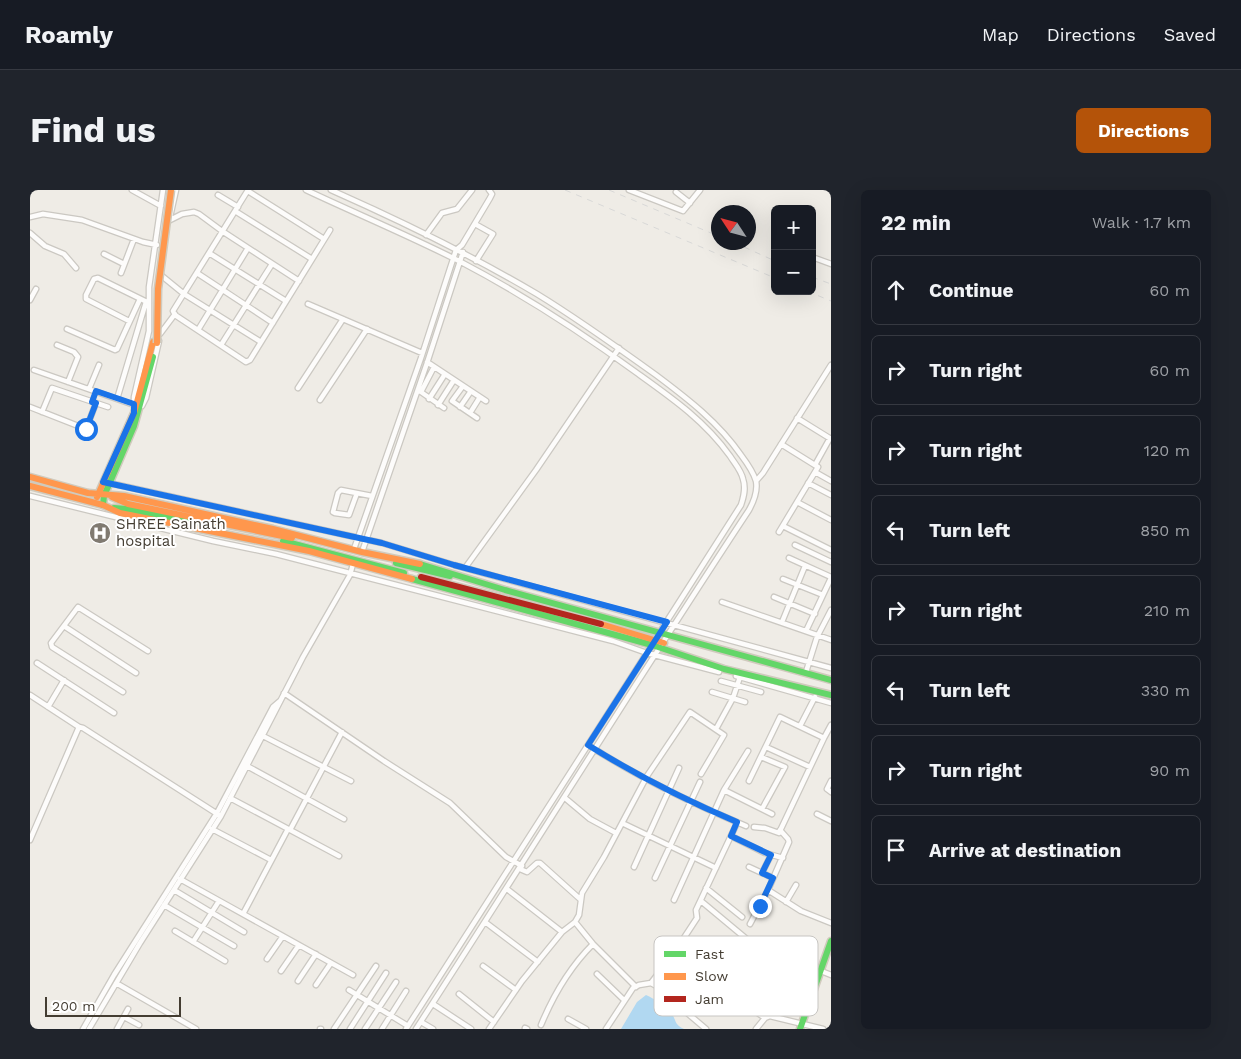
<!DOCTYPE html>
<html lang="en">
<head>
<meta charset="utf-8">
<style>
  :root { --surface:#171b24; --page:#20242c; --text:#f1f3f6; --muted:#9ea1a6; --line:#363941; --accent:#b45309 }
  body { margin:0; font-family:"Work Sans",sans-serif; background:var(--page); color:var(--text) }
  .controls { position:absolute; right:15px; top:15px; display:grid; overflow:hidden; border-radius:8px; box-shadow:0 5px 20px #0002 }
  .controls button { width:45px; height:45px; display:grid; place-items:center; padding:0; border:0; border-bottom:1px solid var(--line); background:var(--surface); color:var(--text); font:25px sans-serif }
  .compass { position:absolute; left:681px; top:15px; width:45px; height:45px; border-radius:50%; background:var(--surface); box-shadow:0 5px 20px #0002; rotate:306deg }
  .scale { position:absolute; left:15px; bottom:12px; width:136px; box-sizing:border-box; padding-left:5px; border:2px solid #443d32; border-top:0; font-size:14px; line-height:18px; white-space:nowrap; color:#443d32; -webkit-text-stroke:4px #fff; paint-order:stroke }
  .stop { position:absolute; width:15px; height:15px; margin:-11px; border:4px solid #1a73e8; border-radius:50%; background:#fff }
  .stop.end { background:#1a73e8; border-color:#fff; box-shadow:0 1px 5px #0008 }
  .list { margin:0; padding:0; list-style:none }
  h2 { display:flex; justify-content:space-between; align-items:center; height:65px; margin:0; padding:0 20px; font-size:21px }
  h2 small { font-size:16px; font-weight:400; color:var(--muted) }
  .list li { display:grid; grid-template-columns:32px 1fr auto; gap:15px; align-items:center; box-sizing:border-box; height:70px; margin:0 10px 10px; padding:0 10px; border:1px solid var(--line); border-radius:8px }
  .list b { display:block; font-size:19px; white-space:nowrap }
  .list em { font-size:16px; font-style:normal; color:var(--muted) }
  .icon { flex:none; width:28px; height:28px; fill:none; stroke:currentColor; stroke-width:2; stroke-linecap:round; stroke-linejoin:round }
  .map { position:relative; flex:none; width:801px; height:839px; overflow:hidden; border-radius:8px }
  header { display:flex; align-items:center; gap:30px; box-sizing:border-box; height:70px; padding:0 25px; background:var(--surface); border-bottom:1px solid var(--line) }
  header strong { font-size:24px }
  nav { display:flex; gap:28px; margin-inline-start:auto; font-size:18px }
  .intro { display:flex; align-items:center; justify-content:space-between; box-sizing:border-box; height:120px; padding:0 30px }
  h1 { margin:0; font-size:35px }
  .button { padding:12px 22px; border-radius:8px; background:var(--accent); color:#fff; font-size:18px; font-weight:700 }
  main { display:flex; gap:30px; padding:0 30px }
  aside { flex:1; background:var(--surface); border-radius:8px; box-shadow:0 5px 20px #0002 }
  .map>svg:first-child { display:block }
  .water { fill:#b1d8f1 }
  .lines { fill:none; stroke-linecap:round; stroke-linejoin:round }
  .street-casing { stroke:#cbc8c2; stroke-width:7 }
  .fast-casing { stroke:#d0cabd; stroke-width:9 }
  .slow-casing { stroke:#d0cabd; stroke-width:9 }
  .jam-casing { stroke:#d0cabd; stroke-width:9 }
  .street { stroke:#fdfcfb; stroke-width:4.5 }
  .fast { stroke:#63d668; stroke-width:6 }
  .slow { stroke:#ff974d; stroke-width:6 }
  .jam { stroke:#b3261e; stroke-width:6 }
  .rail { stroke:#d8d8d7; stroke-width:1; stroke-dasharray:6 6; stroke-linecap:butt }
  .slow-bridge-casing { stroke:#d0cabd; stroke-width:9; stroke-linecap:butt }
  .slow-bridge { stroke:#ff974d; stroke-width:6 }
  .route { stroke:#1a73e8; stroke-width:6 }
  .labels { text-anchor:middle; stroke-width:4; stroke-linejoin:round; paint-order:stroke }
  .poi-label { font-size:15px; fill:#443d32; stroke:#fff; text-anchor:start }
  .key { fill:#fff; stroke:#c7c5c2; stroke-width:1 }
  .key-label { font-size:14px; fill:#443d32 }
</style>
</head>
<body>
<header>
<strong>Roamly</strong>
<nav><a>Map</a><a>Directions</a><a>Saved</a></nav>
</header>
<div class="intro"><h1>Find us</h1><a class="button">Directions</a></div>
<main>
<div class="map">
<svg width="801" height="839" viewBox="0 0 801 839">
  <rect width="100%" height="100%" fill="#efece6"/>
  <path class="water" d="M616 805C624 809 637 815 642 824 647 832 644 834 654 839H591L607 812Z"/>
  <g class="lines">
    <g class="street-casing">
      <path id="street" d="M102 0 131 16
        M218 0 143 121 145 125 216 172 220 170 300 40
        M276 0C327 24 380 46 431 72 492 104 551 142 607 183 642 208 675 231 700 266 705 274 711 280 713 289 716 298 714 306 711 315L630 442
        M301 0C371 31 441 65 507 104 548 129 587 157 626 185 658 209 688 232 711 265 717 273 723 281 726 291 728 301 724 311 719 320 606 491 498 666 386 839
        M599 0 653 21 670 0
        M218 1 294 49
        M646 2 660 13
        M188 5 208 17
        M205 21 282 69
        M0 27 13 24 52 30 113 52 127 55
        M140 27 146 0
        M140 30 152 24 164 22 169 24 192 41 269 91
        M445 34 463 44 446 71
        M0 43 15 56 34 64 46 78
        M396 45 412 23 427 19 442 0
        M179 63 256 111
        M74 64 94 74
        M782 67 801 74
        M91 83 104 49
        M167 83 243 133
        M132 86 154 104 231 152
        M0 110 6 99
        M278 114 392 163
        M99 131 56 109V105L64 89 68 88 119 113
        M37 139 85 160 87 159 110 109
        M168 140 218 58
        M130 144 145 124
        M27 155 44 162 48 167 38 192
        M191 155 242 74
        M397 172 456 211
        M404 177 391 202 414 218
        M4 180 104 215
        M433 196 422 211 447 228
        M268 198 313 129
        M59 199 69 175
        M87 209 116 112
        M399 209 415 184
        M290 210 337 139
        M408 215 424 190
        M104 216V207L119 141V97L133 0
        M112 216 116 208 129 151
        M0 217 61 241
        M430 217 441 201
        M12 222 22 198 78 217
        M440 223 450 207
        M767 228 801 249
        M56 239 66 213
        M785 275 800 248
        M785 282 801 291
        M726 291 733 283 801 175
        M79 293 352 353 424 375 801 478
        M778 293 801 305
        M327 303 319 325 305 323 303 322 308 303 311 300 342 306
        M0 306 183 351 246 364 583 451 617 463 689 482
        M767 312 801 330
        M753 336 801 360
        M749 342 788 277 751 254
        M765 355 801 372
        M324 359 391 168 426 60 432 55 460 8 462 4 459 0
        M332 362 397 173 433 62
        M759 368 801 387
        M435 378 506 280 589 158
        M753 389 793 405
        M744 407 785 424
        M692 412 801 450
        M752 432 775 376
        M34 436 106 483
        M776 441 801 388
        M7 473 84 523
        M776 482 787 447 801 420
        M706 486 801 513
        M691 491 731 502
        M93 502 22 457 21 453 48 417 118 461
        M682 502 715 512
        M254 503 354 571 420 613 476 667 492 676
        M0 505 49 537
        M18 517 34 490
        M770 536 785 507
        M686 539 703 508 710 487
        M233 546 321 591
        M794 548 801 535
        M558 555C608 587 661 613 716 636
        M736 557 780 577
        M731 567 755 577 732 619
        M217 576 314 629
        M719 591 750 527 794 548 749 643 735 638 724 637
        M801 591 797 599 801 602
        M694 600 742 624
        M200 608 309 666
        M535 608 560 629 586 643
        M787 624 801 631
        M592 633 686 678
        M182 639 241 670
        M260 640 312 542
        M701 646 735 663 753 668
        M0 650 49 537 53 538 189 625
        M604 677 649 578
        M719 677 743 688
        M490 679 497 682 507 673H510L550 709
        M732 683 741 665
        M625 688 670 592
        M150 689 323 785
        M676 698 712 727
        M477 699 532 742
        M144 700 214 742
        M738 700 771 721 801 733
        M644 710 694 600 718 561
        M671 711 719 751
        M756 712 766 695
        M134 715 204 756
        M213 724 258 639
        M455 732 508 772
        M545 732 563 754 606 797
        M720 734 738 700 759 652 758 649 750 640
        M145 741 195 771
        M163 752 189 711
        M644 763 696 795 706 808 735 828
        M237 769 253 746
        M659 772 672 753
        M453 776 486 800
        M251 781 269 755
        M673 781 686 764
        M791 781 801 785
        M567 784 594 810
        M681 786 695 768
        M268 791 286 764
        M86 793 166 839
        M621 793 644 763 667 728 666 720 707 633
        M286 795 301 773
        M319 800 378 836
        M429 804 464 832
        M403 814 441 839
        M94 827 109 835
        M538 829 556 839
        M391 832 403 839
        M511 835C523 806 540 777 563 754
        M495 838 497 839
        M53 839 84 785 187 623 243 517 250 511
        M59 839 110 753 191 626 273 467 320 385 323 374
        M87 839 98 819
        M290 839H291
        M304 839 346 776
        M320 839 356 783
        M335 839 366 792
        M352 839 376 801
        M376 839 622 455
        M459 839 492 791 532 742 545 732 549 725 552 703 574 667 617 586 660 522 694 545 671 584
        M576 839 603 798 609 795 621 793 630 798 643 811 676 839
        M726 839 735 828 740 826 793 839"/>
    </g>
    <g class="fast-casing">
      <path id="fast" d="M73 315 74 306 104 236 123 167
        M84 318 97 319 187 337
        M253 351 374 383
        M366 373 420 386
        M390 374 475 400 801 490
        M382 389 622 455 694 479 801 505
        M770 839 801 751"/>
    </g>
    <g class="slow-casing">
      <path id="slow" d="M0 287 58 303 94 306 243 339 332 362 390 374
        M0 296 73 315 90 323 279 361 382 389
        M67 307 104 223 123 152
        M82 307 98 314 262 348
        M571 434 634 453"/>
    </g>
    <g class="jam-casing">
      <path id="jam" d="M391 387 571 434"/>
    </g>
    <use href="#street" class="street"/>
    <use href="#fast" class="fast"/>
    <use href="#slow" class="slow"/>
    <use href="#jam" class="jam"/>
    <path class="rail" d="M535 0 745 88
      M579 0 688 46
      M703 52 745 71
      M782 87 801 94
      M777 101 801 111"/>
    <g class="slow-bridge-casing">
      <path id="slow-bridge" d="M127 153 128 99 141 0"/>
    </g>
    <use href="#slow-bridge" class="slow-bridge"/>
  </g>
  <g class="lines">
    <path class="route" d="M56 239 66 213 62 212 66 201 104 214V223L73 292 352 353 424 375 637 432 558 555C606 585 655 610 707 632L701 646 741 665 732 683 743 688 730 716"/>
  </g>
  <defs>
    <g id="hospital-disc" transform="scale(1.125)"><circle r="9.5" fill="#807a71" stroke="#fff"/><path d="M-5-5h3v3.5h4V-5h3V5h-3V1.5h-4V5h-3Z" fill="#fff"/></g>
  </defs>
  <g fill-rule="evenodd">
    <use href="#hospital-disc" x="70" y="343"/>
  </g>
  <g class="labels">
    <g class="poi-label">
      <text x="86" y="339">SHREE Sainath<tspan x="86" dy="17">hospital</tspan></text>
    </g>
  </g>
  <rect x="624" y="746" width="164" height="80" rx="8" class="key"/>
  <rect x="634" y="761" width="22" height="6" fill="#63d668"/>
  <rect x="634" y="783" width="22" height="7" fill="#ff974d"/>
  <rect x="634" y="806" width="22" height="6" fill="#b3261e"/>
  <g class="key-label">
    <text x="665" y="769">Fast</text>
    <text x="665" y="791">Slow</text>
    <text x="665" y="814">Jam</text>
  </g>
</svg>
<div class="controls">
<button>+</button>
<button>−</button>
</div>
<svg class="compass" viewBox="-18 -18 36 36"><path d="M0-13l5 13h-10z" fill="#e53935"/><path d="M0 13l5-13h-10z" fill="#9ea1a6"/></svg>
<div class="scale">200 m</div>
<div class="stop" style="left:56px;top:239px"></div>
<div class="stop end" style="left:730px;top:716px"></div>
</div>
<aside>
<h2>22 min<small>Walk · 1.7 km</small></h2>
<ul class="list">
<li><svg class="icon" aria-label="ahead" viewBox="0 0 24 24"><path d="M12 20V5M6 11l6-6 6 6"/></svg><div><b>Continue</b></div><em>60 m</em></li>
<li><svg class="icon" aria-label="right" viewBox="0 0 24 24"><path d="M7 20v-9h11M14 6l5 5-5 5"/></svg><div><b>Turn right</b></div><em>60 m</em></li>
<li><svg class="icon" aria-label="right" viewBox="0 0 24 24"><path d="M7 20v-9h11M14 6l5 5-5 5"/></svg><div><b>Turn right</b></div><em>120 m</em></li>
<li><svg class="icon" aria-label="left" viewBox="0 0 24 24"><path d="M17 20v-9H6M10 6l-5 5 5 5"/></svg><div><b>Turn left</b></div><em>850 m</em></li>
<li><svg class="icon" aria-label="right" viewBox="0 0 24 24"><path d="M7 20v-9h11M14 6l5 5-5 5"/></svg><div><b>Turn right</b></div><em>210 m</em></li>
<li><svg class="icon" aria-label="left" viewBox="0 0 24 24"><path d="M17 20v-9H6M10 6l-5 5 5 5"/></svg><div><b>Turn left</b></div><em>330 m</em></li>
<li><svg class="icon" aria-label="right" viewBox="0 0 24 24"><path d="M7 20v-9h11M14 6l5 5-5 5"/></svg><div><b>Turn right</b></div><em>90 m</em></li>
<li><svg class="icon" aria-label="arrive" viewBox="0 0 24 24"><path d="M6 21V4h12l-3 4 3 4H6"/></svg><div><b>Arrive at destination</b></div></li>
</ul>
</aside>
</main>
</body>
</html>
